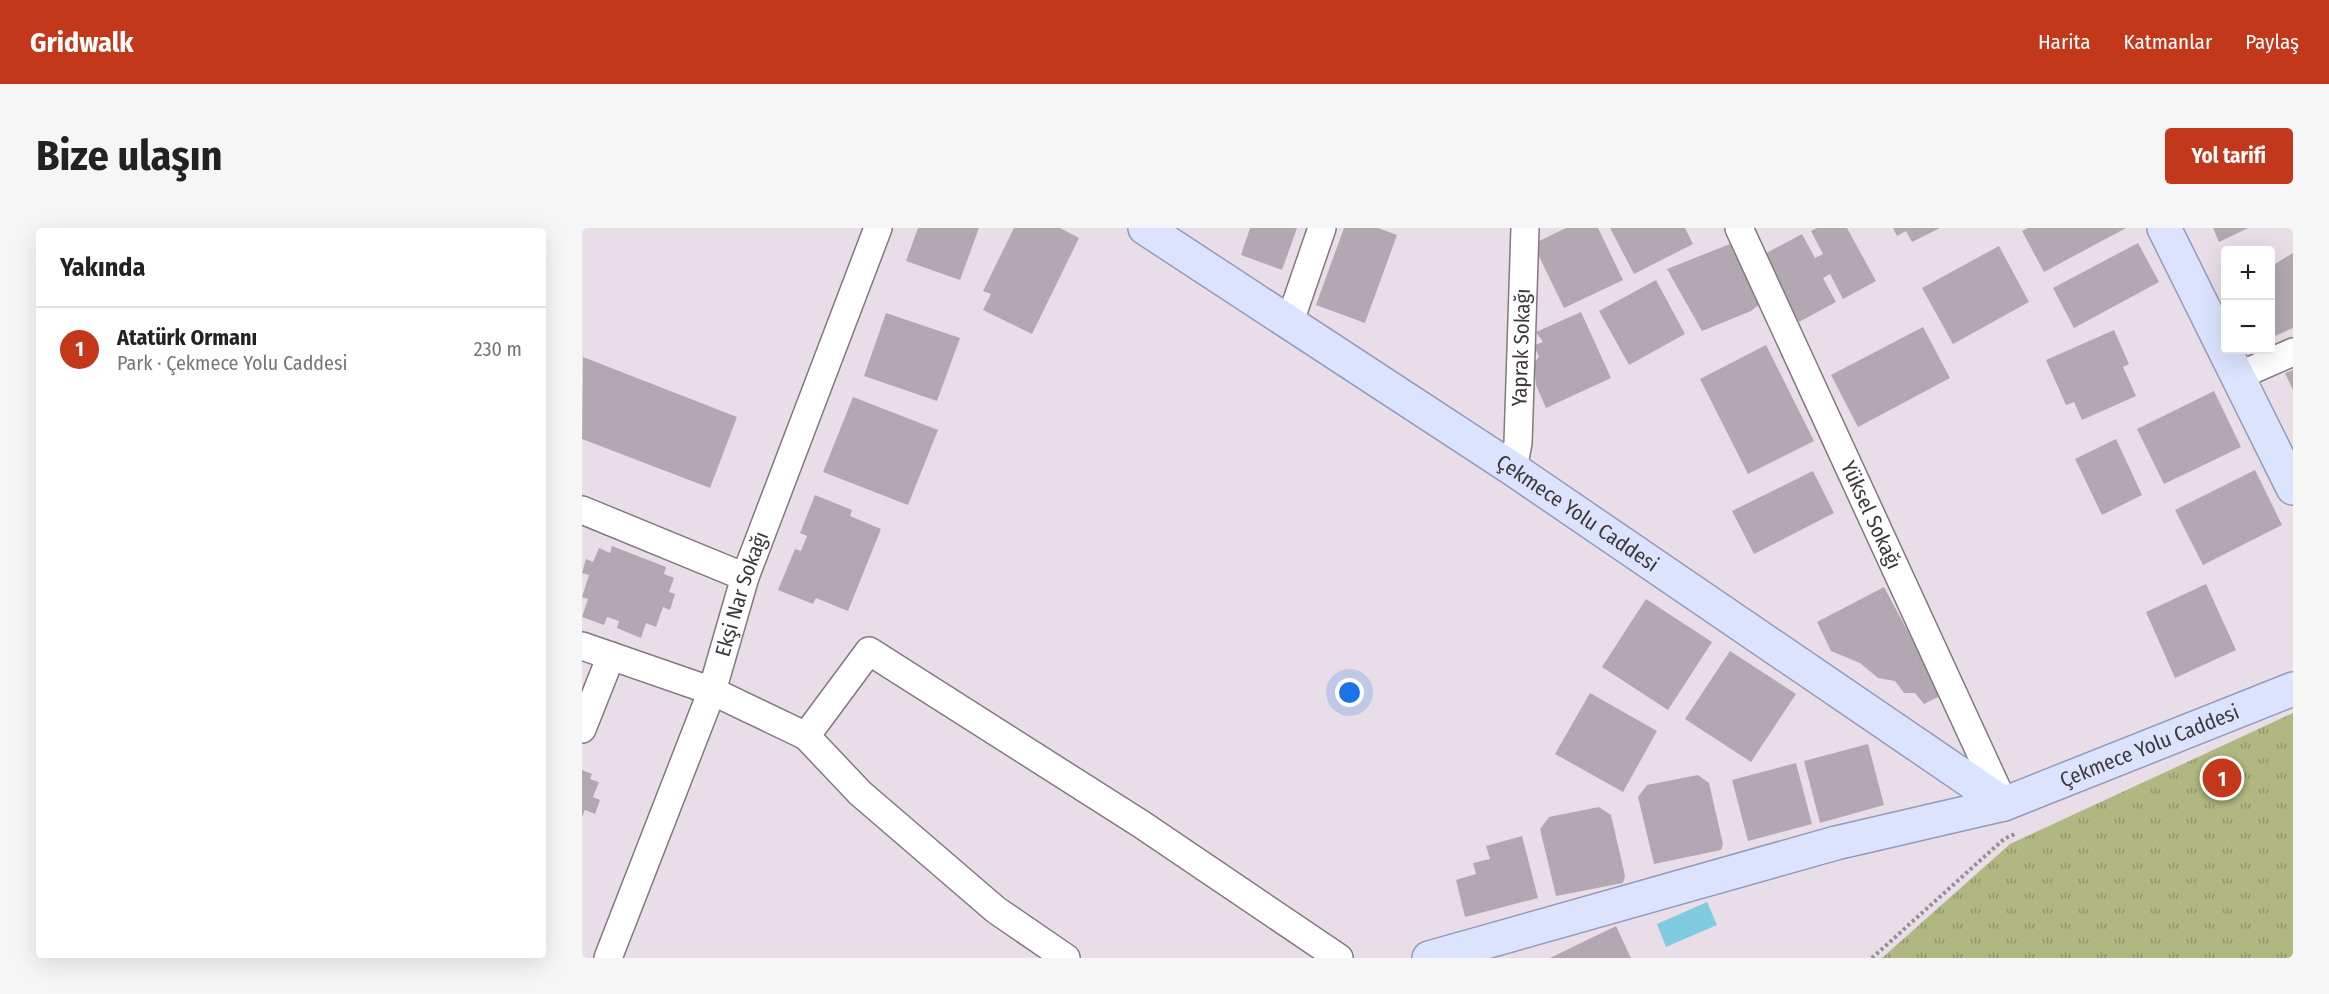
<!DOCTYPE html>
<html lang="tr">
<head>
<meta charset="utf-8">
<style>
  :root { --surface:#fff; --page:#f6f6f6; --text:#222; --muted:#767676; --line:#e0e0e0; --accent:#c3381a }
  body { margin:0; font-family:"Fira Sans Condensed",sans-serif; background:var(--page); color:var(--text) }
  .controls { position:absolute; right:18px; top:18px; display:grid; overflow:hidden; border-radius:6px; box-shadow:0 6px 24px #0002 }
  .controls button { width:54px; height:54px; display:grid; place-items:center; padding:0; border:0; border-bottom:2px solid var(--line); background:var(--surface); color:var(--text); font:30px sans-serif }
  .you { position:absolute; left:768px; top:465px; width:21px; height:21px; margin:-15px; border:4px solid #fff; border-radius:50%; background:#1a73e8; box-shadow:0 0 0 9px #1a73e833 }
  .badge { display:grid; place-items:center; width:39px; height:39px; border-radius:50%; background:var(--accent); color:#fff; font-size:20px; font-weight:700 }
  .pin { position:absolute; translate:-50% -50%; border:3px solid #fff; box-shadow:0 2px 6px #0006 }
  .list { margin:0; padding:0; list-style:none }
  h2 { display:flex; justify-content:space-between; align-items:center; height:78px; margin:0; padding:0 24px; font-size:26px }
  h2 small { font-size:20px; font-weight:400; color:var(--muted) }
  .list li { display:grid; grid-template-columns:39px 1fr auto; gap:18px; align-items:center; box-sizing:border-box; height:84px; padding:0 24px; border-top:2px solid var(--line) }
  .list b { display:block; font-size:22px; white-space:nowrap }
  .list p { margin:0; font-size:20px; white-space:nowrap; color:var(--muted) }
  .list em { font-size:20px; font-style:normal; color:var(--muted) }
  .map { position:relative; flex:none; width:1711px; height:730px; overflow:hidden; border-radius:6px }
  header { display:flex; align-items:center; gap:36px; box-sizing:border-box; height:84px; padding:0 30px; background:var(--accent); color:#fff }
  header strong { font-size:28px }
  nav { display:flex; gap:33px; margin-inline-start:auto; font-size:21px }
  .intro { display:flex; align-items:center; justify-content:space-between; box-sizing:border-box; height:144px; padding:0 36px }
  h1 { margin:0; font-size:42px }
  .button { padding:15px 27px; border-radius:6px; background:var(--accent); color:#fff; font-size:21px; font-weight:700 }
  main { display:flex; gap:36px; padding:0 36px }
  aside { flex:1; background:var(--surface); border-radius:6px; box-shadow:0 6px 24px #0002 }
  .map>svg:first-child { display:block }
  .park { fill:url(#park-tufts) }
  .water { fill:#80cbe0 }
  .building { fill:#b3a8b1 }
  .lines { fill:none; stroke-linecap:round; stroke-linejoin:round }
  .minor-casing { stroke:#827880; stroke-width:30 }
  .major-casing { stroke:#949aba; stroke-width:36 }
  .path { stroke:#968d95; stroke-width:4; stroke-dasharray:3 3; stroke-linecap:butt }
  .minor { stroke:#fff; stroke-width:27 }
  .major { stroke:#dbe3fe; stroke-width:33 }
  .labels { text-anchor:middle; stroke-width:4.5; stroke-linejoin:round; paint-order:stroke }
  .street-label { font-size:21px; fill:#3c373b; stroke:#f7ebf5 }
</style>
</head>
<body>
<header>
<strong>Gridwalk</strong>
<nav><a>Harita</a><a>Katmanlar</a><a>Paylaş</a></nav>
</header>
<div class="intro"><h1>Bize ulaşın</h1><a class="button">Yol tarifi</a></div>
<main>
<aside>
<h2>Yakında<small></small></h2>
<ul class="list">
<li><span class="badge">1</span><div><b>Atatürk Ormanı</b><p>Park · Çekmece Yolu Caddesi</p></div><em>230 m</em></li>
</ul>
</aside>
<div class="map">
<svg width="1711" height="730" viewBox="0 0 1711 730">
  <defs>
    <pattern id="park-tufts" width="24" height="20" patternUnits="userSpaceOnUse" patternTransform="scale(1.5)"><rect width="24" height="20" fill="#b0b781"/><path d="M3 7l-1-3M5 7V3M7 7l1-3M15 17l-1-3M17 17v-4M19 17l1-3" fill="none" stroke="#90966b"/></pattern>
  </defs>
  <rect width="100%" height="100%" fill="#e9dee8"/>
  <path class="park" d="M1711 485V730H1300L1428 616Z"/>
  <path class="water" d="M1125 674 1135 697 1084 719 1075 696Z"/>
  <path class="building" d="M336 0H397L378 52 324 33Z
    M432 0H478L497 10 450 106 401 82 409 66 401 63Z
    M668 0H715L700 42 659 27Z
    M762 0H796L815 7 783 95 734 77Z
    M984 0H1016L1041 52 982 80 951 16Z
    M1028 0H1103L1111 16 1052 46Z
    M1235 0H1265L1294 53 1261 71 1248 46 1241 50 1254 74 1217 94 1181 27 1220 6 1233 30 1241 26 1229 3Z
    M1311 0H1358L1330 14 1324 3 1315 8Z
    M1446 0H1544L1462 44 1440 3Z
    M1631 0H1666L1637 14Z
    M1556 15 1577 54 1492 100 1471 60Z
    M1148 16 1177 69 1178 76 1169 83 1120 103 1085 41Z
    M1417 18 1447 74 1371 116 1340 60Z
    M1711 25V100L1693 108 1688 97V39Z
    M1074 52 1103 106 1047 137 1017 83Z
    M999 84 1029 150 964 180 954 157 952 135 957 129 952 117 961 114 954 104Z
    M304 85 378 110 355 173 282 148Z
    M1341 99 1368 150 1276 199 1249 147Z
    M1532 102 1547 136 1541 139 1554 168 1500 192 1492 174 1484 177 1464 132Z
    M1184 117 1232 213 1166 246 1118 151Z
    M1 129 155 189 128 260 0 211Z
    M1711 142V162L1703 145Z
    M1632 163 1659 219 1582 256 1555 201Z
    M271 169 356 202 326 277 241 244Z
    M1534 211 1560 267 1520 287 1493 231Z
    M1673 242 1700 297 1621 337 1593 282Z
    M1231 243 1252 285 1172 326 1150 283Z
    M233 267 270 282 268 288 299 301 266 383 234 370 231 376 196 362 213 321 219 323 225 308 218 305Z
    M30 318 84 339 82 346 92 350 87 364 93 366 88 382 81 379 74 399 64 395 59 410 35 400 37 393 25 389 22 397 0 389 6 371 0 369 7 347 0 345 4 331 11 334 17 320 28 325Z
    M1624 356 1654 422 1593 450 1564 384Z
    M1302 359 1360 467 1342 476 1333 465H1322L1313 453 1296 450 1278 435 1249 423 1235 394Z
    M1064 371 1130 414 1086 482 1020 439Z
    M1148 423 1214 466 1169 534 1103 491Z
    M1008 465 1075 503 1041 564 973 526Z
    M1286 516 1302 577 1238 595 1222 533Z
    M1214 535 1230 596 1166 613 1150 552Z
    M0 542 10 546 8 551 17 554 11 569 18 572 13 586 3 582 0 589Z
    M1116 547 1127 555 1141 616 1139 622 1072 636 1056 569 1065 557Z
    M1017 579 1029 587 1043 648 1041 655 974 668 958 601 967 589Z
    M940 608 956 670 883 689 874 652 894 646 891 635 908 631 904 618Z
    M1034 698 1049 730H968Z"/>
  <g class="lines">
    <g class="minor-casing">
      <g id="minor">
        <path id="s1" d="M1157 0 1422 576"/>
        <path d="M707 96 740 0"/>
        <path d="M1656 148 1711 124"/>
        <path id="s2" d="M931 241 936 215 943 0"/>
        <path d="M0 282 163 349"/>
        <path d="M0 418 130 463 224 508 278 565 414 682 484 730"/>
        <path d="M0 501 29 428"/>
        <path d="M224 508 287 423 559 596 757 730"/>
        <path id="s3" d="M26 730 130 463 163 349 296 0"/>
      </g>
    </g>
    <g class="major-casing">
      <g id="major">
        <path id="s4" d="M563 0 931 241 1422 576"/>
        <path d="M1582 0 1711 260"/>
        <path id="s5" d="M847 730 1254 615 1422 576 1711 461"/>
      </g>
    </g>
    <path class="path" d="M1290 730 1422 611 1435 605"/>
    <use href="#minor" class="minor"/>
    <use href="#major" class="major"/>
  </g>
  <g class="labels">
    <g class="street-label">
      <text dy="7" stroke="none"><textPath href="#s2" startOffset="122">Yaprak Sokağı</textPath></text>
      <text dy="7" stroke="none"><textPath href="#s4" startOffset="518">Çekmece Yolu Caddesi</textPath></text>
      <text dy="7" stroke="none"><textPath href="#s1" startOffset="316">Yüksel Sokağı</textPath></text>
      <text dy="7" stroke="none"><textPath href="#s3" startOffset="388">Ekşi Nar Sokağı</textPath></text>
      <text dy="7" stroke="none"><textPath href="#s5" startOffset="752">Çekmece Yolu Caddesi</textPath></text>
    </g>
  </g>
</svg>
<div class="controls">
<button>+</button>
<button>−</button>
</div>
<div class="you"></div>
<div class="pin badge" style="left:1640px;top:550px">1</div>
</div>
</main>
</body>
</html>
